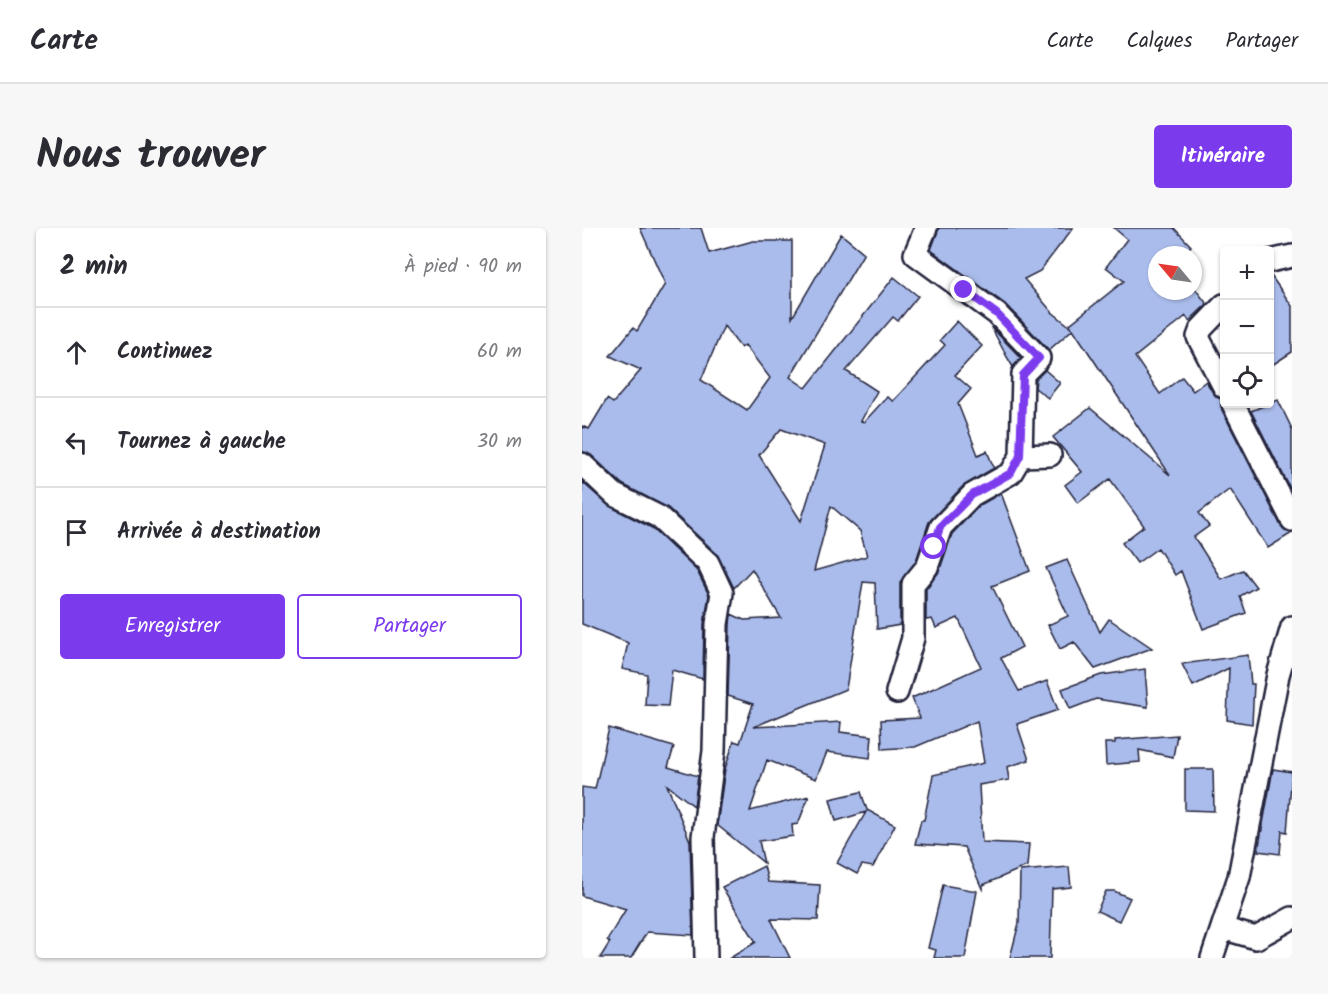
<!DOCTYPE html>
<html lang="fr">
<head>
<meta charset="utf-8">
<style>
  :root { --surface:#fff; --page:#f7f7f7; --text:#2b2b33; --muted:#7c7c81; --line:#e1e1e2; --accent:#7c3aed }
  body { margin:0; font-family:Kalam,sans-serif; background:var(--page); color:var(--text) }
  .controls { position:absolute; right:18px; top:18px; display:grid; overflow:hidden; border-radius:6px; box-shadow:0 2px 4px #0004 }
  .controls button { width:54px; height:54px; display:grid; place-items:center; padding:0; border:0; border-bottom:2px solid var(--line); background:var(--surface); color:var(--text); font:30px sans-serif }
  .compass { position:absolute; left:566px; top:18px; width:54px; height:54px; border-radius:50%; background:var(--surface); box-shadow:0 2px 4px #0004; rotate:299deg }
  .stop { position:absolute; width:18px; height:18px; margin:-14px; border:4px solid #7c3aed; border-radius:50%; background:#fff }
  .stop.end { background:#7c3aed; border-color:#fff; box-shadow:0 2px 6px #0008 }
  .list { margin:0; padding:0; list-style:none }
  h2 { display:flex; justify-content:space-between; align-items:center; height:78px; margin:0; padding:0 24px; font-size:26px }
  h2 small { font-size:20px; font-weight:400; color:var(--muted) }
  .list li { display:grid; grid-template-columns:39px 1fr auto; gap:18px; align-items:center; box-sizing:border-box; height:90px; padding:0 24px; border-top:2px solid var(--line) }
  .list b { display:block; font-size:22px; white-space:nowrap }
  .list em { font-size:20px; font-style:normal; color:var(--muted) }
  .actions { display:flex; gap:12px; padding:18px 24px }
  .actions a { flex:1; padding:14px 0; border:2px solid var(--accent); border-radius:6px; text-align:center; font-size:21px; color:var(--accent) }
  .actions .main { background:var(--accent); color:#fff }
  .icon { flex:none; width:33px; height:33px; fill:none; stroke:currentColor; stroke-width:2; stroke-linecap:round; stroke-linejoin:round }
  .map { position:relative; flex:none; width:710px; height:730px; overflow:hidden; border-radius:6px }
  header { display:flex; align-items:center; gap:36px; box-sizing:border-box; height:84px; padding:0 30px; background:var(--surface); border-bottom:2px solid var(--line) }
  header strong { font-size:28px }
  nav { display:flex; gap:33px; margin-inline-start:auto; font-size:21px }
  .intro { display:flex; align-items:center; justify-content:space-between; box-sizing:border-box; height:144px; padding:0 36px }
  h1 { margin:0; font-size:42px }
  .button { padding:15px 27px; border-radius:6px; background:var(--accent); color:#fff; font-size:21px; font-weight:700 }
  main { display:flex; gap:36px; padding:0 36px }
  aside { flex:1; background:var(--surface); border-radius:6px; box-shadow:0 2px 4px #0004 }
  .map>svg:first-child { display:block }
  .building { fill:#aabceb; stroke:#22223b; stroke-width:1.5; fill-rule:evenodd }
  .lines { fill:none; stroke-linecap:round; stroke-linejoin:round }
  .minor-casing { stroke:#22223b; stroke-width:26 }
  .minor { stroke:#fff; stroke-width:21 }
  .route { stroke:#7c3aed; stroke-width:8 }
</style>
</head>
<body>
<header>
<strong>Carte</strong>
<nav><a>Carte</a><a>Calques</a><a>Partager</a></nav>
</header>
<div class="intro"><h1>Nous trouver</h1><a class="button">Itinéraire</a></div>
<main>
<aside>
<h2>2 min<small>À pied · 90 m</small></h2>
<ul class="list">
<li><svg class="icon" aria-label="ahead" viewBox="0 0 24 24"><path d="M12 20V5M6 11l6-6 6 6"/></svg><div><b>Continuez</b></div><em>60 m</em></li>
<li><svg class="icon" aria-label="left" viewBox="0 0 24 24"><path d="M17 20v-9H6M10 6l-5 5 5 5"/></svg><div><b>Tournez à gauche</b></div><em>30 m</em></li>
<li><svg class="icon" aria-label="arrive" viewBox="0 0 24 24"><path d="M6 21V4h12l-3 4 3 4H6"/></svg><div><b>Arrivée à destination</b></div></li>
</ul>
<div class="actions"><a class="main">Enregistrer</a><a>Partager</a></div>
</aside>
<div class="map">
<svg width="710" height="730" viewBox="0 0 710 730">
  <rect width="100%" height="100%" fill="#fff"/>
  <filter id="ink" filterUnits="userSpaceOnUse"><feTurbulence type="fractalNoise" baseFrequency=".0167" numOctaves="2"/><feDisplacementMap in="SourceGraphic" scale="12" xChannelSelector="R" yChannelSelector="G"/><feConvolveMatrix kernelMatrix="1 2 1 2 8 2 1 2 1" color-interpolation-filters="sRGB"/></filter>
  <g filter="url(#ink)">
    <path class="building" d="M58 0H119L127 25 171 13H210V90L259 6 282 25 208 149 224 160 312 49 336 68 316 93 311 89 264 143 295 163 279 193 282 194 305 169 311 173 363 117 358 112 375 93 400 118 373 147 389 161 376 176 396 227 405 223 412 240 381 258 347 294 334 333 318 355V397L295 401 293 355 281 354 264 461 171 499 259 494 258 504 290 508 288 530 245 524 234 551 185 532 168 583 227 568 216 596 210 597 211 608 177 613 182 635 135 597 143 541 152 513 158 515 171 476 146 468 148 397 149 386 162 392 199 390 170 341 152 360 135 326 86 280 40 256 9 227 0 224V198L7 201 25 171 31 175 59 142 28 128 51 100 55 103 83 56ZM142 98 159 120 163 117 188 150 165 182 119 152ZM199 201 243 217 219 293 177 227ZM249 278 278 303 285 328 232 343Z
      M357 0H491L458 43 442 51 470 84 490 100 488 96 542 53 524 39 545 11 532 0H592L609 18 600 27H575V63H611V58L625 76 607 93 604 88 553 129 578 166 600 149 611 163 624 153 631 165 639 171 640 182 699 298 710 305 686 320 648 261 617 285 627 298 612 309 639 351 661 342 674 359 658 368 664 385 621 401 599 343 593 347 576 320 555 335 540 315 562 298 528 251 496 275 483 257 500 244 471 209 508 180 588 247 491 101 467 122 423 76 349 22Z
      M687 45 710 78V124L687 139Z
      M409 99 439 130 431 139 425 129Z
      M463 142 478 155 466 170 453 160 454 151Z
      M696 172 710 201V264L669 183Z
      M0 254 27 278 70 300 115 343 127 367 122 396 121 451 90 442 86 478 63 477 65 446 40 441 46 415 0 396Z
      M419 265 448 343 410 358 440 419 419 430 437 463 465 453 476 482 435 496 447 532 425 539 427 552 397 557 400 614 447 616 445 638 401 657V663L382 619 333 616 339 592H342L351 547 402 535 395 493 333 519 300 521 299 492 338 490 330 470 399 439 376 390 354 400 350 391 344 392V361L357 344 370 306 398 277Z
      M485 332 518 404 527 391 570 420 513 441 492 414 478 421 466 397 486 388 464 340Z
      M666 427 669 456H672L670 496 645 492 647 440 611 458 600 436Z
      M563 441 566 479 514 471 488 481 480 461 519 447Z
      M27 500 92 519 86 539 116 548 112 578 85 557 108 613 111 707 65 704 49 730H18L28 714 25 712 44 681 0 668V559L13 561Z
      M595 507 591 529 557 522 558 534 524 537 523 515H533V512Z
      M603 541H631L632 583 603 582Z
      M691 541 710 544 705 604 700 603 698 626 676 623Z
      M279 564 285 582 313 597 291 639 280 637 275 646 255 635 284 584 254 593 248 571Z
      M182 638 186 654 238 657 236 692 189 691 208 730H148L174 714 140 659Z
      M487 639 489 659 470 661 468 730H428L437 695 438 643Z
      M361 657 395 663 383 730H352L354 722 346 720Z
      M524 663H532L548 670 537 693 515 683Z"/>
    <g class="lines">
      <g class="minor-casing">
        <path id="minor" d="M344 0 333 26 415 86 457 130 441 146 439 228
          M688 33 710 28
          M642 77 619 101 616 109 642 159
          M651 176 710 292
          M0 236 33 267 77 289 126 335 140 365 135 396 132 523 121 609 124 730
          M315 464 331 410V356L345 339 359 299 390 267 429 245 439 228 468 227
          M640 700 674 710 710 690
          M630 730 657 649 696 447 710 399"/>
      </g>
      <use href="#minor" class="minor"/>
    </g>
  </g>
  <g class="lines" filter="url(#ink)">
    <path class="route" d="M352 319 358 299 390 267 429 245 438 228 441 147 457 130 415 86 382 62"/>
  </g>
</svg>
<div class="controls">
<button>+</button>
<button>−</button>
<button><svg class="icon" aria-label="locate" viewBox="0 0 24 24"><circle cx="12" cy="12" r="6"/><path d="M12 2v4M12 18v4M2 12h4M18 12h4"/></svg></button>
</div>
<svg class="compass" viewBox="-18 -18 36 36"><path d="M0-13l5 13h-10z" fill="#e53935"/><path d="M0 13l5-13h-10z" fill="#7c7c81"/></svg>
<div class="stop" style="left:352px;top:319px"></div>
<div class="stop end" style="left:382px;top:62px"></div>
</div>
</main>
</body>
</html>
